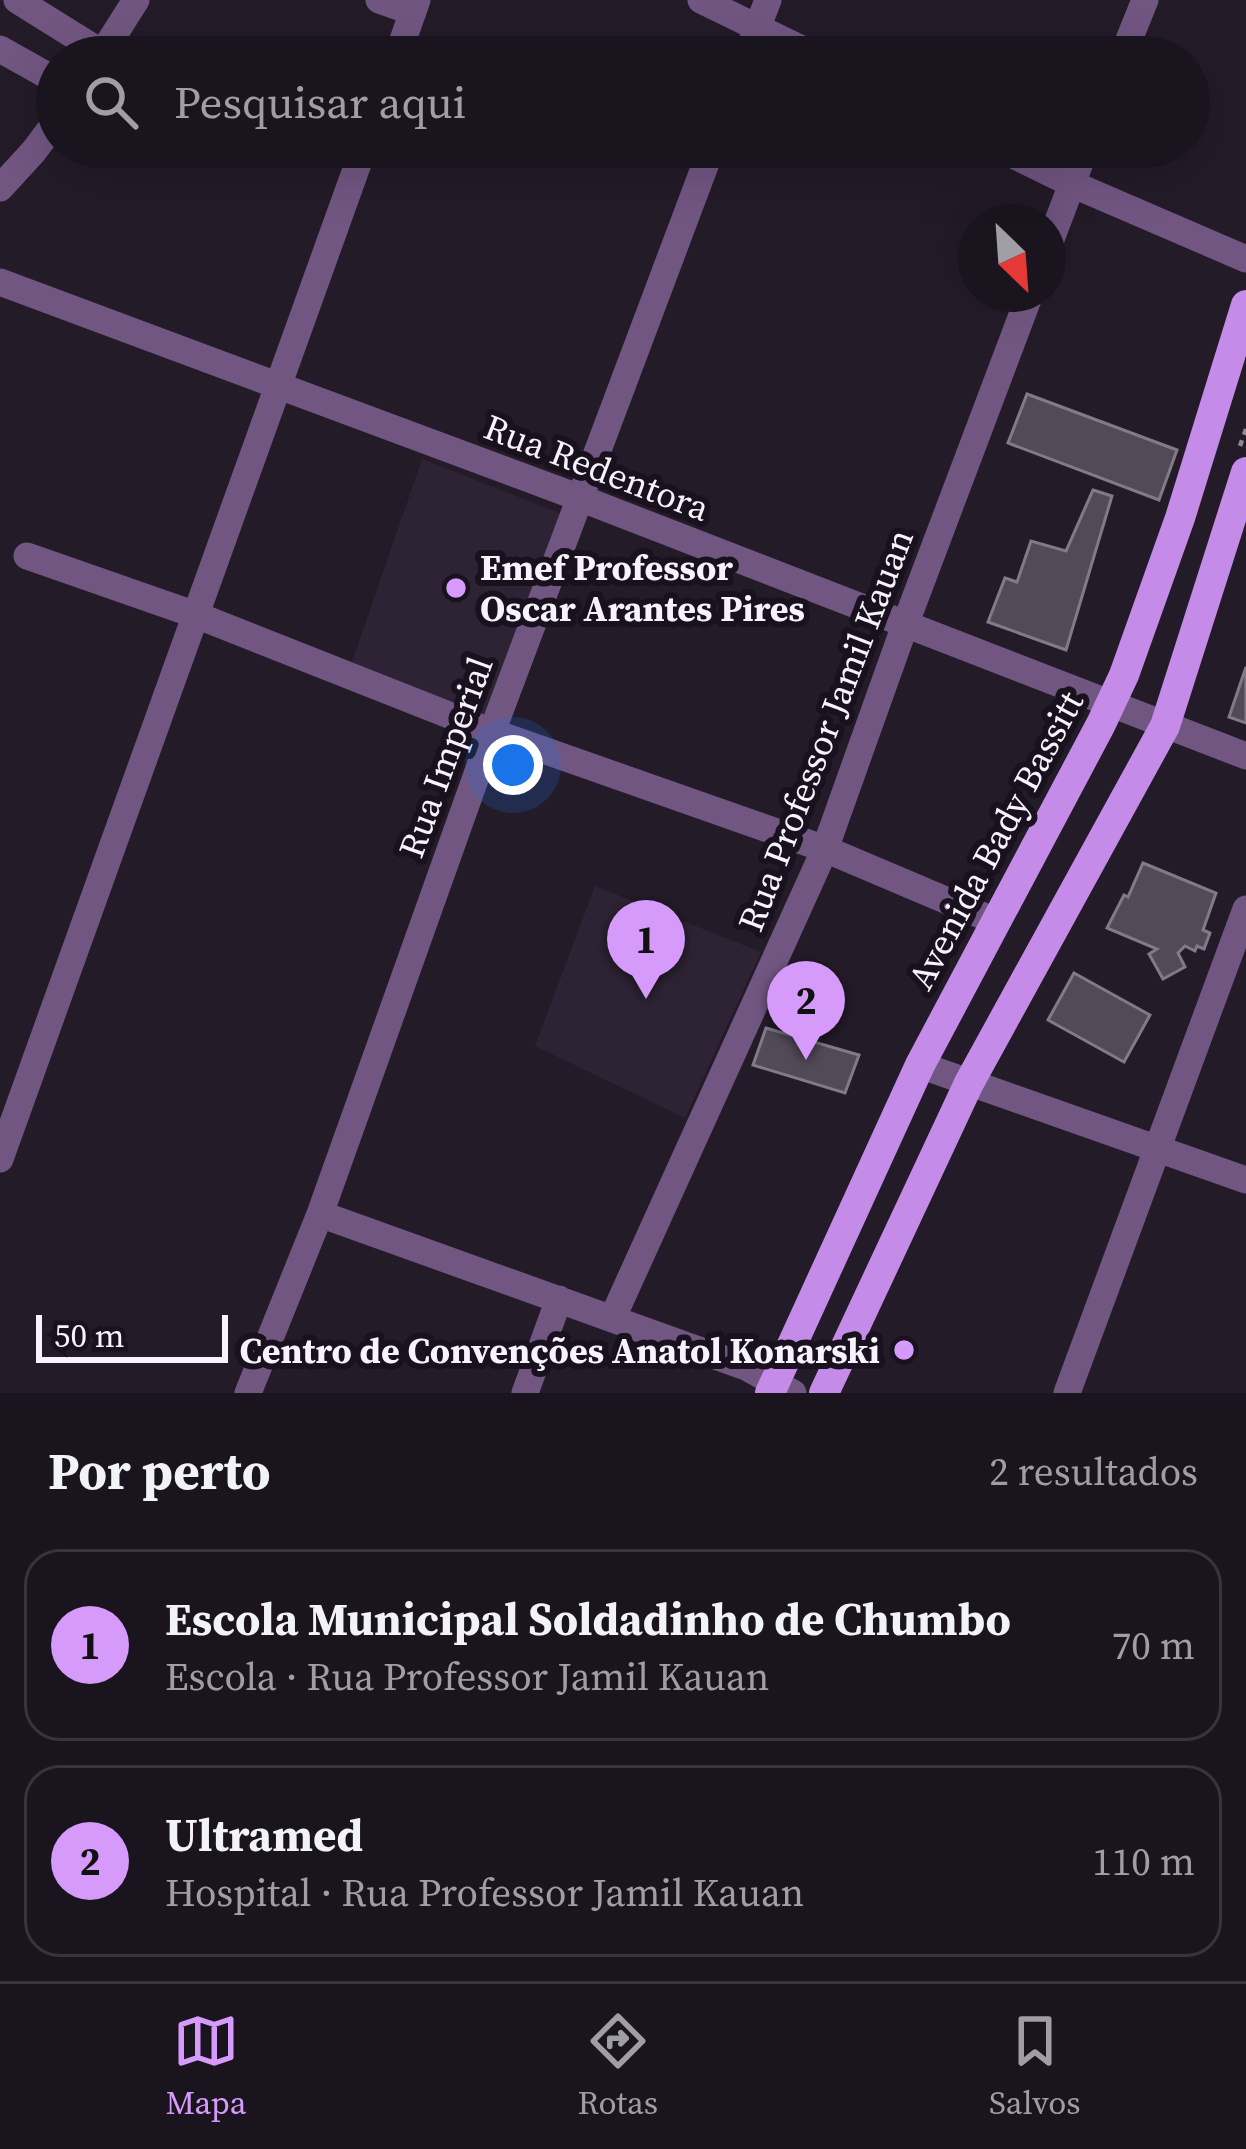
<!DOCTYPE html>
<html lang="pt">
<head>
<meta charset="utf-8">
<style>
  :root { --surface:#1a141e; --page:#231d27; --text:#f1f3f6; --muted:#9f9ea4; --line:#38333c; --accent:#d69bfa }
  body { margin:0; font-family:"Source Serif 4",serif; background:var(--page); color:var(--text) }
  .compass { position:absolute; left:958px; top:204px; width:108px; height:108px; border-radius:50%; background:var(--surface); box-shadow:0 12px 48px #0002; rotate:155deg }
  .scale { position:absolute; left:36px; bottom:30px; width:192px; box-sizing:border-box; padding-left:12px; border:6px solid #f7f2fb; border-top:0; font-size:33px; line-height:42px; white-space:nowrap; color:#f7f2fb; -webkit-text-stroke:9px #19121e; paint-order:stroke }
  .you { position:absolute; left:513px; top:765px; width:42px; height:42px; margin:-30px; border:9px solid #fff; border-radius:50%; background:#1a73e8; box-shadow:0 0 0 18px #1a73e833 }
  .badge { display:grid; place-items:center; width:78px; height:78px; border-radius:50%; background:var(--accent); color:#111; font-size:39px; font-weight:700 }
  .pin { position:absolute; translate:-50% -99px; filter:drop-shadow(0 3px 6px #0008) }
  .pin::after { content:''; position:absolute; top:63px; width:42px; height:36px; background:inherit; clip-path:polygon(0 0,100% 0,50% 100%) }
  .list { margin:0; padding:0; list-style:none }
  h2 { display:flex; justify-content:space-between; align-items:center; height:156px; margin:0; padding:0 48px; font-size:51px }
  h2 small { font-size:39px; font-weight:400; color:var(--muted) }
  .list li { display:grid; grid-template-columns:78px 1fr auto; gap:36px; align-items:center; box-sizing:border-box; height:192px; margin:0 24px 24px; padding:0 24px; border:3px solid var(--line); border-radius:36px }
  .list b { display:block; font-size:45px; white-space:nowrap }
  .list p { margin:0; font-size:39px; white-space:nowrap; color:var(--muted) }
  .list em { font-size:39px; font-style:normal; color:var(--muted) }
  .icon { flex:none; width:66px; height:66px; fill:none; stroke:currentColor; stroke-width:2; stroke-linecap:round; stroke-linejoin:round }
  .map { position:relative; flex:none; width:1246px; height:1393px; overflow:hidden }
  .search { position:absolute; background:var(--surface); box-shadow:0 12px 48px #0002; left:36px; right:36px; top:36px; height:132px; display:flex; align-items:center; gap:30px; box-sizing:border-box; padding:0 42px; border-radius:66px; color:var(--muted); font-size:45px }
  .sheet { height:588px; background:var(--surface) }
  nav { display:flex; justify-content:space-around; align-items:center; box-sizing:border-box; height:168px; border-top:3px solid var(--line); background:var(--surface); font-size:33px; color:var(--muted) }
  nav a { display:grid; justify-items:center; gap:6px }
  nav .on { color:var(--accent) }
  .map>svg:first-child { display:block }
  .built { fill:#2d2334 }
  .building { fill:#534a58; stroke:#837989; stroke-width:3 }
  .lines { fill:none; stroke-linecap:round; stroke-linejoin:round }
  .path { stroke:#8e8893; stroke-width:4.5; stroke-dasharray:6 6; stroke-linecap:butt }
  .minor { stroke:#715682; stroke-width:27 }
  .primary { stroke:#c58be8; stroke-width:30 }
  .poi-dot { fill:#d69bfa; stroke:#19121e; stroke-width:4.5 }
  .labels { text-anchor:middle; stroke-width:12; stroke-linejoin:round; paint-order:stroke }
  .street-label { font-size:36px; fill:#f7f2fb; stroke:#19121e }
  .poi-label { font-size:36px; font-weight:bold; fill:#f7f2fb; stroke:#19121e; text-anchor:start }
</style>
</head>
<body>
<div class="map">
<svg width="1246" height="1393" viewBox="0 0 1246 1393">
  <rect width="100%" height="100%" fill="#231b28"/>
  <path class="built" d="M422 459 562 514 485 715 352 662Z
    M595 886 761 952 685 1118 535 1046Z"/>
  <path class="building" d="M1027 394 1177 450 1159 500 1008 443Z
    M1093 490 1112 496 1066 650 988 622 1005 578 1017 582 1031 541 1066 551Z
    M1246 667V723L1229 717Z
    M1143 863 1216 893 1203 930 1210 933 1204 949 1197 946 1195 951 1185 946 1178 953 1185 967 1163 979 1149 954 1157 949 1107 928 1124 895 1128 897Z
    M1074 973 1150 1015 1124 1062 1048 1020Z
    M766 1028 859 1055 845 1093 753 1065Z"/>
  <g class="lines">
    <path class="path" d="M1240 446 1246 429"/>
    <path class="minor" d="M17 0 102 53
      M379 0 413 12
      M701 0 818 57
      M0 49 57 81
      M100 57 136 0
      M397 57 417 0
      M746 57 768 0
      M1122 57 1145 0
      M997 147 1072 184 1246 259
      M0 188 34 151 57 120
      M1048 247 1086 147
      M0 282 580 498 1246 756
      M27 556 196 615 492 732 825 849 995 921
      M920 1065 1246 1180
      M0 1159 364 147
      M320 1214 746 1367 793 1393
      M613 1317 825 849 905 625 1030 294
      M248 1393 320 1214 492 732 712 147
      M525 1393 559 1299
      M1067 1393 1246 909"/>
    <path class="primary" d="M770 1393 920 1065 1101 724 1124 675 1180 518 1246 305
      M824 1393 969 1083 1165 726 1246 472"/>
  </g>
  <g class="poi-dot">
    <circle cx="456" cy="588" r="12"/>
    <circle cx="904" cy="1350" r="12"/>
  </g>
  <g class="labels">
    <g class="street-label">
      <text transform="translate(597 467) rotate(21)" y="13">Rua Redentora</text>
      <text transform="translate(825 730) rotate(-69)" y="13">Rua Professor Jamil Kauan</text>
      <text transform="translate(445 757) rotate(-70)" y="13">Rua Imperial</text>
      <text transform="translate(995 840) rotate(-62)" y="13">Avenida Bady Bassitt</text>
    </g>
    <g class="poi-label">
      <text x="480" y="580">Emef Professor<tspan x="480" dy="41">Oscar Arantes Pires</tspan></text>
      <text x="880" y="1363" text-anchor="end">Centro de Convenções Anatol Konarski</text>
    </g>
  </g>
</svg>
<svg class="compass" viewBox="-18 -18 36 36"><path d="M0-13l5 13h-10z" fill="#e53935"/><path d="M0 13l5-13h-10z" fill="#9f9ea4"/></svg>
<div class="scale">50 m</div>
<div class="you"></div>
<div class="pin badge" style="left:646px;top:999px">1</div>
<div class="pin badge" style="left:806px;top:1060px">2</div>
<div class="search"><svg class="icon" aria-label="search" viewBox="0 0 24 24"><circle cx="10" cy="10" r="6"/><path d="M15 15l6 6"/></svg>Pesquisar aqui</div>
</div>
<section class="sheet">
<h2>Por perto<small>2 resultados</small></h2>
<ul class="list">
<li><span class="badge">1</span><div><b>Escola Municipal Soldadinho de Chumbo</b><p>Escola · Rua Professor Jamil Kauan</p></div><em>70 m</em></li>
<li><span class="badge">2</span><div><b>Ultramed</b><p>Hospital · Rua Professor Jamil Kauan</p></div><em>110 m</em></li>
</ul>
</section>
<nav>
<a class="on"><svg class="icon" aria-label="map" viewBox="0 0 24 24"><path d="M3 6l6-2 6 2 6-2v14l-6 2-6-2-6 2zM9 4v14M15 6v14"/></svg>Mapa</a>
<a><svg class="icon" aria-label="directions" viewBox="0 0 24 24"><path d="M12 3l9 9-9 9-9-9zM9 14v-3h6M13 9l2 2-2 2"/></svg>Rotas</a>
<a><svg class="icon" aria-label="saved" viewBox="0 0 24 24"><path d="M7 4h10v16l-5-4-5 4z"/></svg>Salvos</a>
</nav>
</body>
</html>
